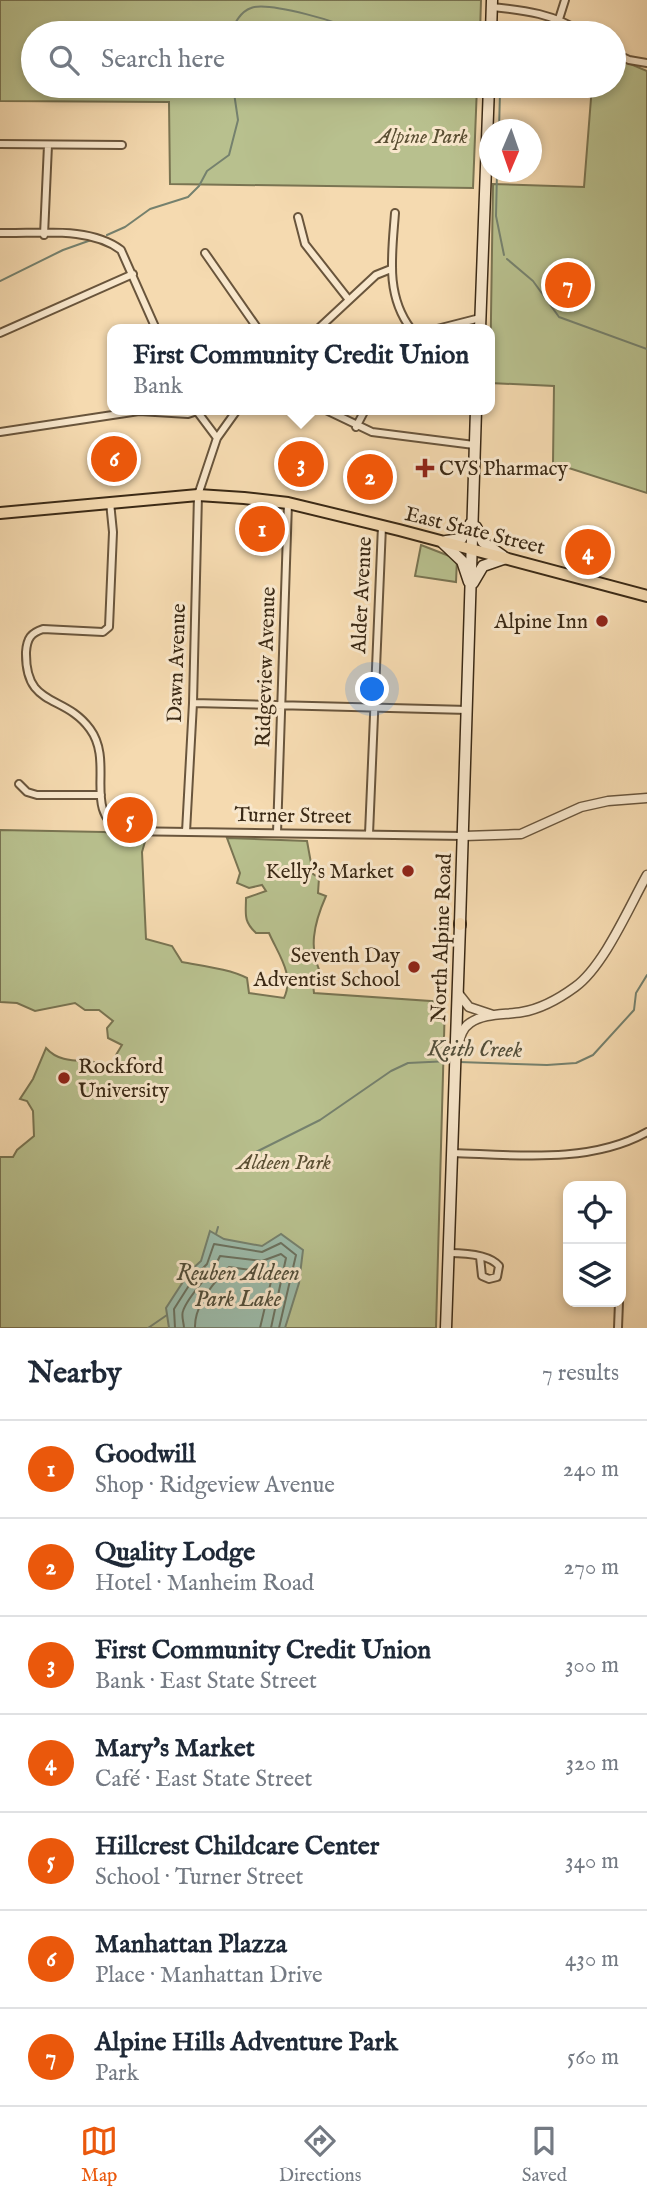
<!DOCTYPE html>
<html lang="en">
<head>
<meta charset="utf-8">
<style>
  :root { --surface:#fff; --page:#f6f6f7; --text:#1f2937; --muted:#747a83; --line:#e0e1e3; --accent:#ea580c }
  body { margin:0; font-family:"IM FELL English",serif; background:var(--page); color:var(--text) }
  .controls { position:absolute; right:21px; bottom:21px; display:grid; overflow:hidden; border-radius:14px; box-shadow:0 4px 10px #0003 }
  .controls button { width:63px; height:63px; display:grid; place-items:center; padding:0; border:0; border-bottom:2px solid var(--line); background:var(--surface); color:var(--text); font:35px sans-serif }
  .compass { position:absolute; left:479px; top:119px; width:63px; height:63px; border-radius:50%; background:var(--surface); box-shadow:0 4px 10px #0003; rotate:182deg }
  .you { position:absolute; left:373px; top:690px; width:24px; height:24px; margin:-18px; border:5px solid #fff; border-radius:50%; background:#1a73e8; box-shadow:0 0 0 10px #1a73e833 }
  .badge { display:grid; place-items:center; width:46px; height:46px; border-radius:50%; background:var(--accent); color:#fff; font-size:23px; font-weight:700 }
  .pin { position:absolute; translate:-50% -50%; border:4px solid #fff; box-shadow:0 2px 7px #0006 }
  .popup { position:absolute; left:107px; top:324px; width:388px; height:91px; box-sizing:border-box; display:grid; place-content:center; border-radius:14px; background:var(--surface); filter:drop-shadow(0 2px 5px #0005); font-size:23px; white-space:nowrap; color:var(--muted) }
  .popup b { font-size:26px; color:var(--text) }
  .popup::after { content:''; position:absolute; left:50%; top:100%; margin-left:-14px; border:14px solid transparent; border-top-color:var(--surface) }
  .list { margin:0; padding:0; list-style:none }
  h2 { display:flex; justify-content:space-between; align-items:center; height:91px; margin:0; padding:0 28px; font-size:30px }
  h2 small { font-size:23px; font-weight:400; color:var(--muted) }
  .list li { display:grid; grid-template-columns:46px 1fr auto; gap:21px; align-items:center; box-sizing:border-box; height:98px; padding:0 28px; border-top:2px solid var(--line) }
  .list b { display:block; font-size:26px; white-space:nowrap }
  .list p { margin:0; font-size:23px; white-space:nowrap; color:var(--muted) }
  .list em { font-size:23px; font-style:normal; color:var(--muted) }
  .icon { flex:none; width:38px; height:38px; fill:none; stroke:currentColor; stroke-width:2; stroke-linecap:round; stroke-linejoin:round }
  .map { position:relative; flex:none; width:647px; height:1328px; overflow:hidden }
  .search { position:absolute; background:var(--surface); box-shadow:0 4px 10px #0003; left:21px; right:21px; top:21px; height:77px; display:flex; align-items:center; gap:18px; box-sizing:border-box; padding:0 24px; border-radius:38px; color:var(--muted); font-size:26px }
  .sheet { height:777px; background:var(--surface) }
  nav { display:flex; justify-content:space-around; align-items:center; box-sizing:border-box; height:98px; border-top:2px solid var(--line); background:var(--surface); font-size:19px; color:var(--muted) }
  nav a { display:grid; justify-items:center; gap:4px }
  nav .on { color:var(--accent) }
  .map>svg:first-child { display:block }
  .green { fill:#b8c08e; stroke:#797452; stroke-width:2 }
  .water { fill:#9cbbaa; stroke:#75816e; stroke-width:2 }
  .lines { fill:none; stroke-linecap:round; stroke-linejoin:round }
  .shore { stroke:#6b7260; stroke-width:2 }
  .stream { stroke:#75816e; stroke-width:2 }
  .minor-casing { stroke:#69553c; stroke-width:10 }
  .tertiary-casing { stroke:#69553c; stroke-width:11 }
  .secondary-casing { stroke:#3a2915; stroke-width:13 }
  .primary-casing { stroke:#3a2915; stroke-width:14 }
  .minor { stroke:#f8e7cc; stroke-width:6 }
  .tertiary { stroke:#f8e7cc; stroke-width:8 }
  .secondary { stroke:#f8e7cc; stroke-width:10 }
  .primary { stroke:#f5dab0; stroke-width:10 }
  .poi-dot { fill:#8f2418; stroke:#f8e7cc; stroke-width:2.5 }
  .labels { text-anchor:middle; stroke-width:6; stroke-linejoin:round; paint-order:stroke }
  .park-label { font-size:21px; font-style:italic; fill:#5a4f33; stroke:#f8e7cc }
  .poi-label { font-size:21px; fill:#3a2915; stroke:#f8e7cc; text-anchor:end }
  .street-label { font-size:21px; fill:#3a2915; stroke:#f8e7cc }
  .water-label { font-size:23px; font-style:italic; fill:#524e3a; stroke:#f8e7cc }
</style>
</head>
<body>
<div class="map">
<svg width="647" height="1328" viewBox="0 0 647 1328">
  <rect width="100%" height="100%" fill="#f5dab0"/>
  <filter id="stains"><feTurbulence type="fractalNoise" baseFrequency=".00286" numOctaves="4"/><feColorMatrix values="0 0 0 0 .2 0 0 0 0 .09 0 0 0 0 .02 0 0 0 .5 -.17"/></filter>
  <radialGradient id="worn" r=".72"><stop offset=".6" stop-color="#630" stop-opacity="0"/><stop offset="1" stop-color="#630" stop-opacity=".3"/></radialGradient>
  <path class="green" d="M0 0H481L480 33H33V86H477L473 188 170 184 169 102 0 101Z
    M614 57 647 71V493L553 463 554 386 490 383 493 184 584 187 592 86H614Z
    M421 545 457 559 456 582 415 576Z
    M0 830 104 832 146 838 142 852 146 939 172 946 182 962C203 966 230 969 247 978L249 993 284 998C295 975 278 954 269 933H256C243 921 246 914 246 898L266 891 262 885 249 888 237 883 240 873 227 838 307 841 313 874 319 878 318 893 326 896C314 923 307 951 323 977L313 984 314 993 445 1002 436 1328H0V1157H13L17 1150 34 1136 33 1111 27 1101 20 1099 33 1079 46 1048C61 1065 83 1059 102 1063 108 1064 112 1068 118 1069L116 1055 122 1045 108 1038 107 1028 113 1021 99 1010H85L75 1003 35 1011 17 1003 0 1002Z"/>
  <path class="water" d="M210 1231 224 1239 262 1246 281 1234 303 1250 299 1283 285 1328H169L166 1308 190 1271 201 1261Z"/>
  <g class="lines">
    <path class="shore" d="M175 1328 174 1309 195 1276 207 1264 214 1244 262 1252 281 1243 296 1255 279 1328
      M184 1328C184 1323 181 1316 183 1311 189 1293 212 1275 220 1256L262 1261 281 1254 286 1258 271 1328
      M195 1328C194 1305 214 1282 229 1267L273 1273 260 1328"/>
    <path class="stream" d="M230 33C235 23 240 12 251 8 267 1 346 23 359 33
      M496 87 500 92 499 130
      M497 172 496 216 504 255
      M107 235 125 227 150 209 188 197 199 186 207 171 229 155 238 120 233 86
      M507 259 533 281 559 317 647 349
      M0 281 63 250 94 239
      M459 1062 547 1065 576 1063 593 1055 634 1010 636 993 647 975
      M247 1168 256 1152 320 1120 391 1071 408 1063 450 1061
      M216 1234 218 1227
      M148 1328 167 1315"/>
    <g class="minor-casing">
      <path id="minor" d="M492 7C525 10 554 14 583 33
        M559 19 565 0
        M614 53 629 60 647 63
        M0 144 122 145
        M395 213C392 254 385 295 411 329
        M298 217 305 244 349 300
        M0 233C38 234 89 226 121 250L156 329
        M44 235 48 145
        M205 253 258 329
        M318 329 376 275 391 269
        M437 329 480 318
        M0 333 133 274
        M196 410 217 438
        M326 410 372 432 474 445
        M356 427 365 410
        M0 432 139 411 188 414 197 411
        M110 502 113 532 109 627 103 632 43 629C31 633 27 638 26 652 25 709 64 693 90 729 115 763 82 811 122 831L464 836
        M193 703 468 710
        M19 784 27 792 37 795H101
        M186 832 193 703 198 495 217 438 237 410
        M277 833 288 503
        M369 834 382 526
        M453 1153C515 1155 590 1164 647 1132
        M449 1253C464 1253 489 1254 499 1266L497 1277 489 1279 482 1276 480 1257
        M618 1328 619 1302"/>
    </g>
    <g class="tertiary-casing">
      <path id="tertiary" d="M464 836 521 834 581 807 608 801 647 798
        M458 993 469 1007 493 1015
        M458 1046C460 1038 462 1028 470 1023 484 1013 505 1015 522 1012 540 1009 560 998 575 987 604 966 629 907 647 875"/>
    </g>
    <g class="secondary-casing">
      <path id="secondary" d="M491 33 492 0
        M480 329 489 86
        M476 527 483 542 503 556
        M446 541 461 539 471 523
        M443 543 462 561 469 582
        M473 583 483 566 506 558
        M460 923 476 410
        M446 1328 460 925"/>
    </g>
    <g class="primary-casing">
      <path id="primary" d="M0 513 198 495 244 498 288 503 399 530 647 596
        M460 925V923"/>
    </g>
    <use href="#minor" class="minor"/>
    <use href="#tertiary" class="tertiary"/>
    <use href="#secondary" class="secondary"/>
    <use href="#primary" class="primary"/>
  </g>
  <g class="poi-dot">
    <path d="M421.5 457.5h7v7h7v7h-7v7h-7v-7h-7v-7h7z"/>
    <circle cx="602" cy="621" r="7"/>
    <circle cx="408" cy="871" r="7"/>
    <circle cx="414" cy="967" r="7"/>
    <circle cx="64" cy="1078" r="7"/>
  </g>
  <g class="labels">
    <g class="park-label">
      <text x="422" y="143">Alpine Park</text>
      <text x="284" y="1169">Aldeen Park</text>
    </g>
    <g class="poi-label">
      <text x="439" y="475" text-anchor="start">CVS Pharmacy</text>
      <text x="588" y="628">Alpine Inn</text>
      <text x="394" y="878">Kelly's Market</text>
      <text x="400" y="962">Seventh Day<tspan x="400" dy="24">Adventist School</tspan></text>
      <text x="78" y="1073" text-anchor="start">Rockford<tspan x="78" dy="24">University</tspan></text>
    </g>
    <g class="street-label">
      <text transform="translate(475 530) rotate(14)" y="7">East State Street</text>
      <text transform="translate(361 595) rotate(-87)" y="7">Alder Avenue</text>
      <text transform="translate(176 663) rotate(-88)" y="7">Dawn Avenue</text>
      <text transform="translate(265 667) rotate(-88)" y="7">Ridgeview Avenue</text>
      <text transform="translate(293 815) rotate(1)" y="7">Turner Street</text>
      <text transform="translate(441 938) rotate(-88)" y="7">North Alpine Road</text>
    </g>
    <g class="water-label">
      <text transform="translate(475 1048) rotate(1)" y="8">Keith Creek</text>
      <text x="238" y="1280">Reuben Aldeen<tspan x="238" dy="26">Park Lake</tspan></text>
    </g>
  </g>
  <rect width="100%" height="100%" filter="url(#stains)"/>
  <rect width="100%" height="100%" fill="url(#worn)"/>
</svg>
<div class="controls">
<button><svg class="icon" aria-label="locate" viewBox="0 0 24 24"><circle cx="12" cy="12" r="6"/><path d="M12 2v4M12 18v4M2 12h4M18 12h4"/></svg></button>
<button><svg class="icon" aria-label="layers" viewBox="0 0 24 24"><path d="M12 4l9 5-9 5-9-5zM3 14l9 5 9-5"/></svg></button>
</div>
<svg class="compass" viewBox="-18 -18 36 36"><path d="M0-13l5 13h-10z" fill="#e53935"/><path d="M0 13l5-13h-10z" fill="#747a83"/></svg>
<div class="you"></div>
<div class="pin badge" style="left:262px;top:529px">1</div>
<div class="pin badge" style="left:370px;top:477px">2</div>
<div class="pin badge" style="left:301px;top:464px">3</div>
<div class="popup"><b>First Community Credit Union</b>Bank</div>
<div class="pin badge" style="left:588px;top:552px">4</div>
<div class="pin badge" style="left:130px;top:820px">5</div>
<div class="pin badge" style="left:114px;top:459px">6</div>
<div class="pin badge" style="left:568px;top:285px">7</div>
<div class="search"><svg class="icon" aria-label="search" viewBox="0 0 24 24"><circle cx="10" cy="10" r="6"/><path d="M15 15l6 6"/></svg>Search here</div>
</div>
<section class="sheet">
<h2>Nearby<small>7 results</small></h2>
<ul class="list">
<li><span class="badge">1</span><div><b>Goodwill</b><p>Shop · Ridgeview Avenue</p></div><em>240 m</em></li>
<li><span class="badge">2</span><div><b>Quality Lodge</b><p>Hotel · Manheim Road</p></div><em>270 m</em></li>
<li><span class="badge">3</span><div><b>First Community Credit Union</b><p>Bank · East State Street</p></div><em>300 m</em></li>
<li><span class="badge">4</span><div><b>Mary's Market</b><p>Café · East State Street</p></div><em>320 m</em></li>
<li><span class="badge">5</span><div><b>Hillcrest Childcare Center</b><p>School · Turner Street</p></div><em>340 m</em></li>
<li><span class="badge">6</span><div><b>Manhattan Plazza</b><p>Place · Manhattan Drive</p></div><em>430 m</em></li>
<li><span class="badge">7</span><div><b>Alpine Hills Adventure Park</b><p>Park</p></div><em>560 m</em></li>
</ul>
</section>
<nav>
<a class="on"><svg class="icon" aria-label="map" viewBox="0 0 24 24"><path d="M3 6l6-2 6 2 6-2v14l-6 2-6-2-6 2zM9 4v14M15 6v14"/></svg>Map</a>
<a><svg class="icon" aria-label="directions" viewBox="0 0 24 24"><path d="M12 3l9 9-9 9-9-9zM9 14v-3h6M13 9l2 2-2 2"/></svg>Directions</a>
<a><svg class="icon" aria-label="saved" viewBox="0 0 24 24"><path d="M7 4h10v16l-5-4-5 4z"/></svg>Saved</a>
</nav>
</body>
</html>
